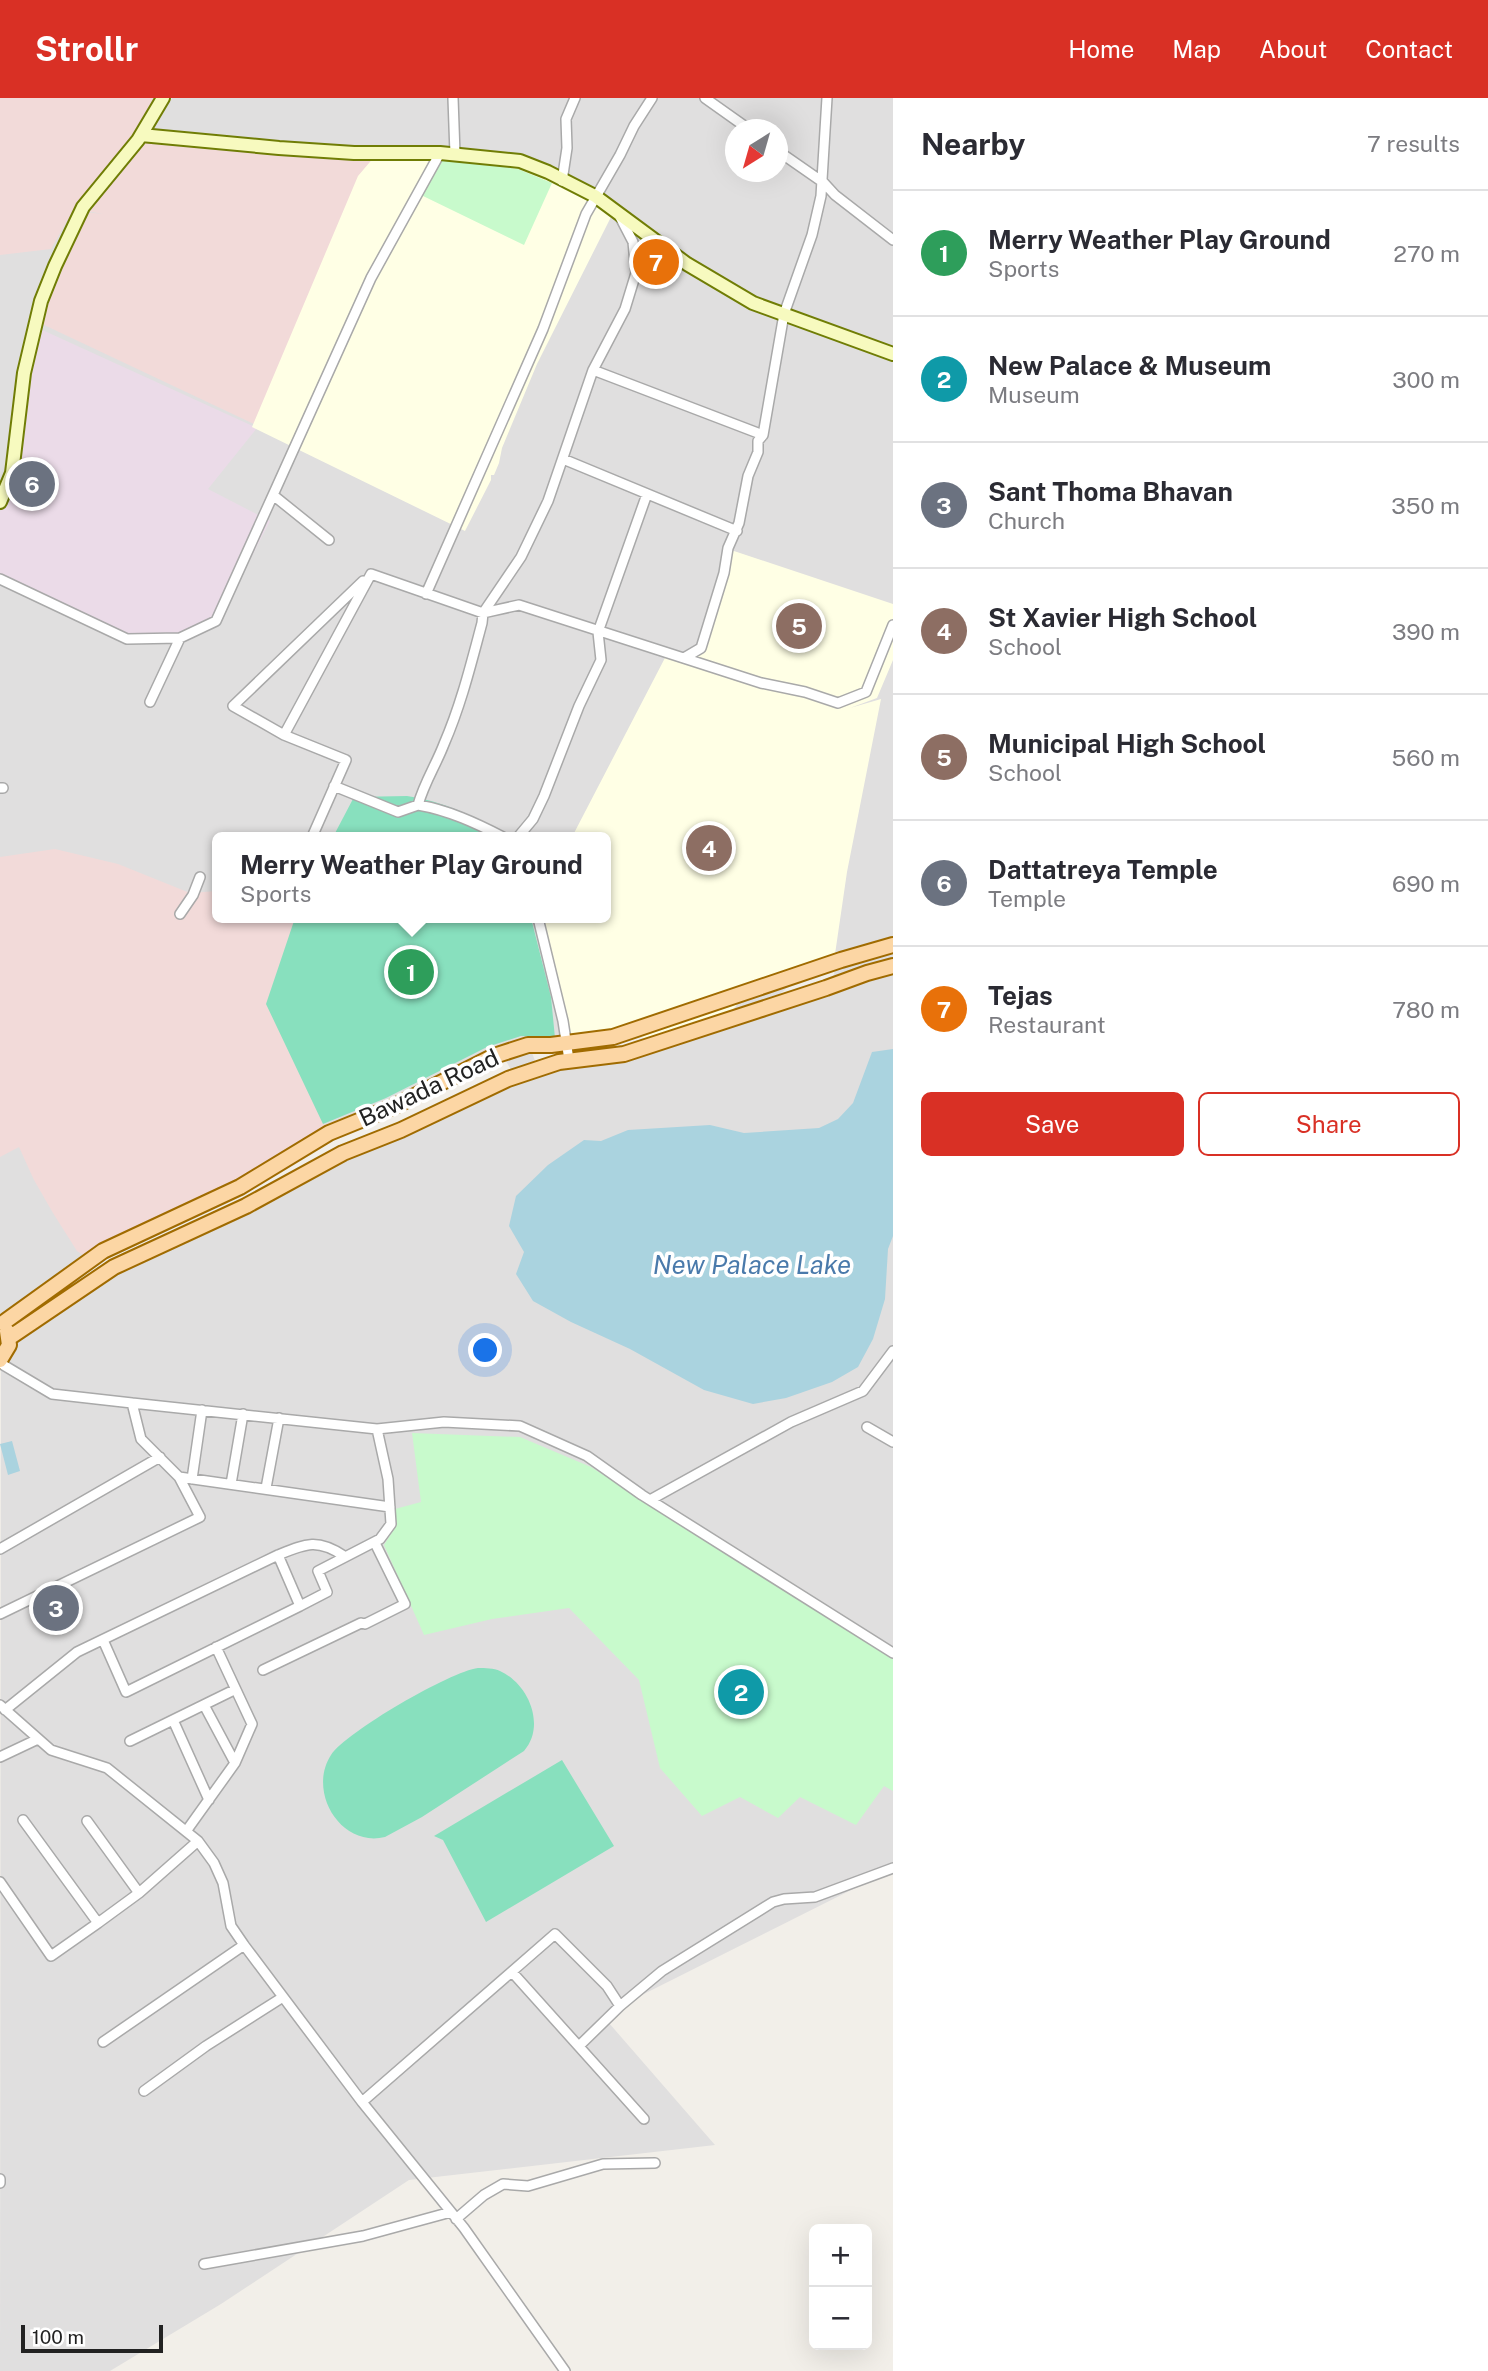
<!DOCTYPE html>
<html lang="en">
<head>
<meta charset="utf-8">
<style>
  :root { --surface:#fff; --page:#f7f7f7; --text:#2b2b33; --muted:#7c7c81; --line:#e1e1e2; --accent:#d93025 }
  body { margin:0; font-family:"Public Sans",sans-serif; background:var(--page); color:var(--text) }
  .controls { position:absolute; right:21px; bottom:21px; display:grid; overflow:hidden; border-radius:10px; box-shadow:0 7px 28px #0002 }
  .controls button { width:63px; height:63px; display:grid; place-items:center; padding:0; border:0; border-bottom:2px solid var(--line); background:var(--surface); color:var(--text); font:35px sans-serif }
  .compass { position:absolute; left:725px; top:21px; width:63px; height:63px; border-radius:50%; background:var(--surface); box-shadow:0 7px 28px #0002; rotate:217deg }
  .scale { position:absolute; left:21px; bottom:18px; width:142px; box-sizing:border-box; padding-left:7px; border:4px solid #222; border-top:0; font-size:19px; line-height:24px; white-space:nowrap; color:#222; -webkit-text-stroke:5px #fff; paint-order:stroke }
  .you { position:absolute; left:486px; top:1253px; width:24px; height:24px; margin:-18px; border:5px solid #fff; border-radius:50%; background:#1a73e8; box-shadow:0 0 0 10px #1a73e833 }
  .badge { display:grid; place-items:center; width:46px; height:46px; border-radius:50%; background:var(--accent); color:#fff; font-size:23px; font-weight:700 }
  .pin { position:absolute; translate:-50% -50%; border:4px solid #fff; box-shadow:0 2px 7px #0006 }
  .popup { position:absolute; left:212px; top:734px; width:399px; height:91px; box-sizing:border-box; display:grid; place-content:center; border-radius:10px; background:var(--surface); filter:drop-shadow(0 2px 5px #0005); font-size:23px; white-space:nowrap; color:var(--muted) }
  .popup b { font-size:26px; color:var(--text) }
  .popup::after { content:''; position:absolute; left:50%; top:100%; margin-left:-14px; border:14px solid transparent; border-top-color:var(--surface) }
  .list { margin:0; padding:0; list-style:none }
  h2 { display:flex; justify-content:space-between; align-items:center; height:91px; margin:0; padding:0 28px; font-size:30px }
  h2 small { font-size:23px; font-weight:400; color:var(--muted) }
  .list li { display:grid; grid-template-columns:46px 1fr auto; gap:21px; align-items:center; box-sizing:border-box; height:126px; padding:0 28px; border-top:2px solid var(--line) }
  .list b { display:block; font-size:26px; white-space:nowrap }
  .list p { margin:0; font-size:23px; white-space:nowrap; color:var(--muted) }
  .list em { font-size:23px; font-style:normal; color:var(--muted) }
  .actions { display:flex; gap:14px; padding:21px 28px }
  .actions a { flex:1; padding:16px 0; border:2px solid var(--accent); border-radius:10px; text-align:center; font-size:24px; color:var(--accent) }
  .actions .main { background:var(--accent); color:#fff }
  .map { position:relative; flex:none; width:893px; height:2273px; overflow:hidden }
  header { display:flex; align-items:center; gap:42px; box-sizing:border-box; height:98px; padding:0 35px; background:var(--accent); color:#fff }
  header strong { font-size:33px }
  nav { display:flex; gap:38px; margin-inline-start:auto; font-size:24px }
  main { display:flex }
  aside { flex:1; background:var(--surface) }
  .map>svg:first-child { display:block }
  .residential { fill:#e0dfdf; fill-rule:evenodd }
  .commercial { fill:#f2dad9 }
  .industrial { fill:#ebdbe8 }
  .education { fill:#ffffe5 }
  .park { fill:#c8facc }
  .pitch { fill:#88e0be }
  .water { fill:#aad3df }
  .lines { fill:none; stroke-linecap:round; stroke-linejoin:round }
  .street-casing { stroke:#a9a9a9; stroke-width:12 }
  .secondary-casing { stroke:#707d05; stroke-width:16 }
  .primary-casing { stroke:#a06b00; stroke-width:18 }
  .street { stroke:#fff; stroke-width:9 }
  .secondary { stroke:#f7fabf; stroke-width:12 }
  .primary { stroke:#fcd6a4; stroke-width:14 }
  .labels { text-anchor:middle; stroke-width:7; stroke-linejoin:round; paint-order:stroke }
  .street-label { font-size:24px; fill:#222; stroke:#fff }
  .water-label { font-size:26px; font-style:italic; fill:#4a7aab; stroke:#fff }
</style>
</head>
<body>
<header>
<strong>Strollr</strong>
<nav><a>Home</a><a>Map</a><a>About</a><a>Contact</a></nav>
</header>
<main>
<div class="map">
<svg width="893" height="2273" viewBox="0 0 893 2273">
  <rect width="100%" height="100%" fill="#f2efe9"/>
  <path class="residential" d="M0 0 151 34 172 0H893V1771L602 1917 715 2047 409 2082 221 2206 110 2273H0L1 1243 92 1183 486 992 845 884 841 877 824 882 834 877 836 862 809 871 774 901 703 926 529 947 537 968 514 977 502 956 109 1149 6 1218 0 1215ZM736 32H778V74H736ZM217 739H605V820H217Z"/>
  <path class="commercial" d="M0 0H159L135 39 103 78 90 88 76 107 51 151 0 157Z
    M145 40 382 58 254 326 42 226 48 193 85 114 103 116 87 113Z
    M55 751 118 766 190 795 217 793V820H286L302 827 272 914 329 1035 89 1161 77 1153 53 1115 34 1082 19 1049 0 1059V759Z"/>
  <path class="industrial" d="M38 230 257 330 208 391 270 423 216 528 183 544 130 545 0 484V414L15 379 19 331Z"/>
  <path class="education" d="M375 58H438L512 66 546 77 612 117 537 266 502 350 499 365 494 377H491V382L465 433 252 329 358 78Z
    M728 451 893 506V562L877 600 850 610 881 601 847 774 834 863 746 896 730 915 653 947 633 933 566 946 540 820H605V739H572L667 556 695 565Z"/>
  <path class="park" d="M438 59 518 71 552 85 524 147 421 97Z
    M412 1335 520 1339 591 1369 893 1561V1693L884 1688 856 1727 800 1699 778 1720 740 1699 702 1718 660 1670 639 1582 569 1510 492 1521 424 1537 384 1447 396 1428 395 1411 421 1404Z"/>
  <path class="pitch" d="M407 698C443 703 473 718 505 735L507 739H333L354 699Z
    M295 820H531L551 899 555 940 521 938 487 949 386 1000 323 1026 266 906Z
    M478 1570C485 1570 494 1570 500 1573 529 1586 546 1628 524 1653L422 1719 385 1739C341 1750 307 1694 331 1657 346 1634 451 1573 478 1570Z
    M562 1662 614 1748 486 1824 443 1742 434 1738Z"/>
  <path class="water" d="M893 951V1138L888 1151 885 1201 873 1241 858 1269 832 1284 786 1300 753 1306 704 1292 630 1251 571 1224 533 1203 516 1176 524 1154 509 1128 516 1098 548 1067 584 1042 601 1043 628 1032 710 1027 744 1035 819 1030 838 1021 853 1005 872 954Z
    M12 1343 20 1373 8 1377 0 1346Z"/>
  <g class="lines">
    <g class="street-casing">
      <path id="street" d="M453 0 455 56
        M705 0 750 32
        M778 53 824 85 835 97 893 142
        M562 83 567 50 566 21 575 0
        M593 272 763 337
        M563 361 737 433
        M273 397 371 180 440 55
        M0 481 127 541 180 540 216 523 273 397 329 442
        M426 496 543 231 586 116 620 57 634 28 652 0
        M684 560 701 550 724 475 728 450 739 425 748 378 758 354V343L763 337 784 216 812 137 821 98 827 0
        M150 604 180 540
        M284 637 371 476 483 515 519 507 761 585 805 594 838 605 866 594 893 527
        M334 688 398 714 418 707
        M0 690H3
        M312 739 346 662 284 637 233 608 363 483
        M503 739C476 725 448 712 418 707 424 685 436 667 444 646 461 607 471 566 482 525L483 515 521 459 548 403 593 272 625 211 636 175 633 144 620 119
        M518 739 533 721 544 698 579 608 601 562 598 534 647 396
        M180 816 193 797 200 779
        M538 820 563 923 569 962
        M0 1265 52 1296 132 1305 141 1341 179 1379 200 1419 0 1516
        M867 1329 893 1344
        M377 1331 444 1324 520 1328 587 1358 642 1397 893 1555
        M179 1379 390 1409
        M192 1381 202 1312
        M231 1386 243 1316
        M266 1390 279 1320
        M650 1402 791 1324 863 1293 893 1253
        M0 1451 160 1359
        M278 1457C305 1446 317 1440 344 1458
        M103 1542 126 1594 300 1508
        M263 1572 361 1525 365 1526 405 1506 375 1445
        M0 1607 51 1652 107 1670 198 1743 214 1765 223 1785 231 1828 244 1847 362 2004 464 2130 565 2273
        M204 1607 235 1665
        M5 1612 77 1554 278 1457 300 1508 327 1494 318 1473 380 1441 391 1426 388 1381 377 1331 132 1305
        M173 1622 209 1702
        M130 1643 234 1592
        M0 1659 38 1641
        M87 1723 139 1795
        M187 1732 235 1665 252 1626 216 1549
        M0 1784 51 1858 98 1825 23 1722
        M98 1825 139 1795 198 1743
        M512 1874 644 2021
        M103 1944 244 1847
        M579 1948 620 1908
        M144 1993 206 1948 283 1899
        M362 2004 555 1836 607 1888 620 1908 662 1873 773 1804 784 1801 815 1799 893 1770
        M0 2081V2085
        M456 2121 484 2097 503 2086 528 2088 603 2066 655 2065
        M204 2166 363 2138 451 2114"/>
    </g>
    <g class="secondary-casing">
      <path id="secondary" d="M141 37 279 50 354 55H440L520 63 548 74 595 98 687 166 753 205 893 256
        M0 404 12 375 24 275 41 203 55 168 83 109 138 42 163 0"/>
    </g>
    <g class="primary-casing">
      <path id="primary" d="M3 1225 103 1153 240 1089 329 1035 393 1009 494 958 528 947H551L613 939 841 862 893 847
        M9 1240 114 1169 246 1108 343 1055 401 1032 508 981 559 964 624 956 826 890 867 875 893 868
        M0 1262 9 1247 7 1233"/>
    </g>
    <use href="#street" class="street"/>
    <use href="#secondary" class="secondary"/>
    <use href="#primary" class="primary"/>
  </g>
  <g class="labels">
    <g class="street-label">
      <text transform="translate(429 990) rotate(-25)" y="8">Bawada Road</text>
    </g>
    <g class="water-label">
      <text x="752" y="1176">New Palace Lake</text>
    </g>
  </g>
</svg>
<div class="controls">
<button>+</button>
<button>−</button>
</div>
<svg class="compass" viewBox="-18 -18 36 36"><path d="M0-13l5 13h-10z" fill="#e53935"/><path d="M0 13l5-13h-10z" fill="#7c7c81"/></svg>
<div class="scale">100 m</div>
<div class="you"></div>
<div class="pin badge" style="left:411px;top:874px;background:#2e9e5b">1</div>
<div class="popup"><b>Merry Weather Play Ground</b>Sports</div>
<div class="pin badge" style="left:741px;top:1594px;background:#0f9aa8">2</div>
<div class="pin badge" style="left:56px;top:1510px;background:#6b7280">3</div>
<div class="pin badge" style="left:709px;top:750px;background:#8d6e63">4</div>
<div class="pin badge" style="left:799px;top:528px;background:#8d6e63">5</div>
<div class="pin badge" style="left:32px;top:386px;background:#6b7280">6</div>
<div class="pin badge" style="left:656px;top:164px;background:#e8710a">7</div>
</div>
<aside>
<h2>Nearby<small>7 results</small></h2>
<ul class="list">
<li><span class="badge" style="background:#2e9e5b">1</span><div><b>Merry Weather Play Ground</b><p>Sports</p></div><em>270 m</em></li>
<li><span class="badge" style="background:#0f9aa8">2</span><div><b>New Palace &amp; Museum</b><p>Museum</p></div><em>300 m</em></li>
<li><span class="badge" style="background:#6b7280">3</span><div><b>Sant Thoma Bhavan</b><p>Church</p></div><em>350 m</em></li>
<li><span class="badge" style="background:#8d6e63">4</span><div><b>St Xavier High School</b><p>School</p></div><em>390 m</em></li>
<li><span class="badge" style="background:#8d6e63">5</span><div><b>Municipal High School</b><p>School</p></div><em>560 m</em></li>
<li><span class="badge" style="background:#6b7280">6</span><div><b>Dattatreya Temple</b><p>Temple</p></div><em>690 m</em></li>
<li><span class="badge" style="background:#e8710a">7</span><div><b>Tejas</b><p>Restaurant</p></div><em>780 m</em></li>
</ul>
<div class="actions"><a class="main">Save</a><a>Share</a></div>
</aside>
</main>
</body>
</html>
